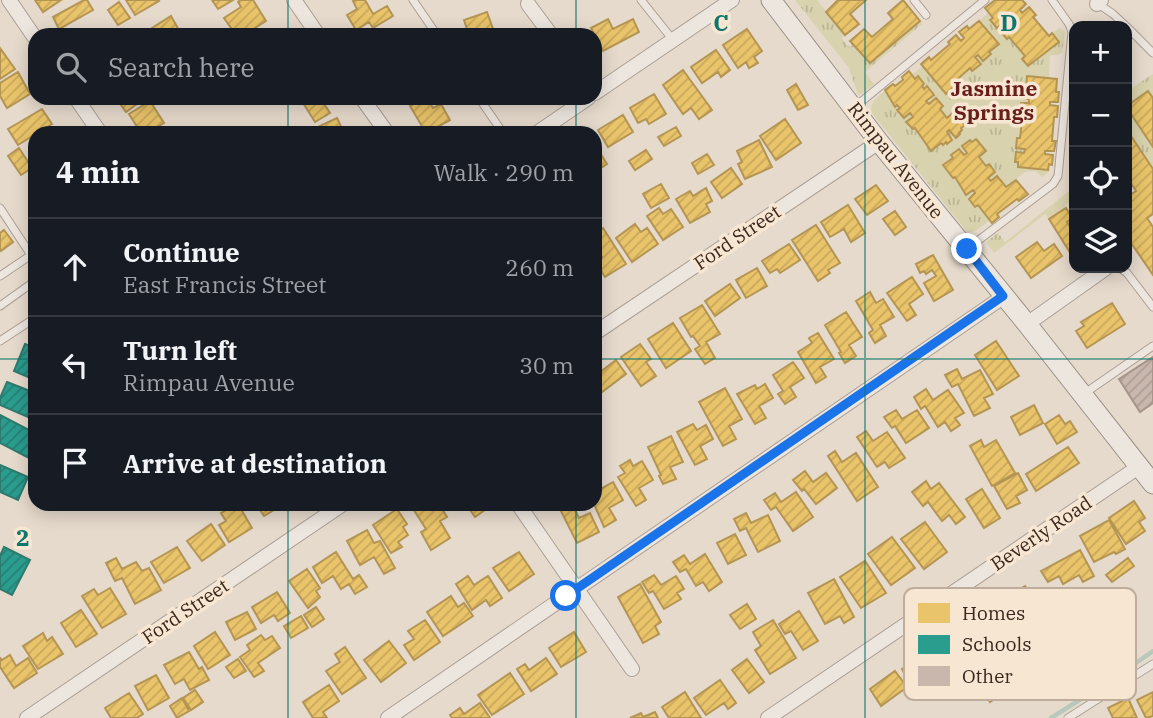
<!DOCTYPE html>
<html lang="en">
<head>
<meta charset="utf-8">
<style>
  :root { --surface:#171b24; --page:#20242c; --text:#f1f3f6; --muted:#9ea1a6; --line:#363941 }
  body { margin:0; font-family:"IBM Plex Serif",serif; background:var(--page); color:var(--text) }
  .controls { position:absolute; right:21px; top:21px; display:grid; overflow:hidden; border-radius:14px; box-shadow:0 4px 18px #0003 }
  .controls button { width:63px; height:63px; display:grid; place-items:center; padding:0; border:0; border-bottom:2px solid var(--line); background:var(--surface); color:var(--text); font:35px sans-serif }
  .stop { position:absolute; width:21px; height:21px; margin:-16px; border:5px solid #1a73e8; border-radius:50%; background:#fff }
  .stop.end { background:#1a73e8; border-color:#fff; box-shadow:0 2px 7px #0008 }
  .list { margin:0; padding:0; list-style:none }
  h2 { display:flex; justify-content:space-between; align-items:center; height:91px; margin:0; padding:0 28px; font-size:30px }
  h2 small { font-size:23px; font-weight:400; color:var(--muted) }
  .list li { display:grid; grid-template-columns:46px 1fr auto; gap:21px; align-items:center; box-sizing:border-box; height:98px; padding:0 28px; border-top:2px solid var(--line) }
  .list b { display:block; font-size:26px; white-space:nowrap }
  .list p { margin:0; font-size:23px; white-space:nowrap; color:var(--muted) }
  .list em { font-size:23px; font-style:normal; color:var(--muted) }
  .icon { flex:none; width:38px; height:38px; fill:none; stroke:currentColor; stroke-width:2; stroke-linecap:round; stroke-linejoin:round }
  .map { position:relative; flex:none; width:1153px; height:718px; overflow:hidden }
  .search { position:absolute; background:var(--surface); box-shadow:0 4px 18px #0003; left:28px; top:28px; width:574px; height:77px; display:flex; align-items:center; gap:18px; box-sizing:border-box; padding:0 24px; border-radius:21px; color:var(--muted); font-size:26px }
  .panel { position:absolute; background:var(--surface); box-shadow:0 4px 18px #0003; left:28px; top:126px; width:574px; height:385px; border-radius:21px }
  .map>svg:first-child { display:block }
  .grass { fill:url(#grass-tufts) }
  .homes { fill:url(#homes-hatch); stroke:#b49553; stroke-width:2 }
  .schools { fill:url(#schools-hatch); stroke:#2f796d; stroke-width:2 }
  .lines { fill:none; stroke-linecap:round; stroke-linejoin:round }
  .stream { stroke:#b8c9bc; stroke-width:4.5 }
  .building { fill:url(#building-hatch); stroke:#a6958b; stroke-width:2 }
  .lane-casing { stroke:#ab9f95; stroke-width:9 }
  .street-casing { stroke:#ab9f95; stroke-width:16 }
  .secondary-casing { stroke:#9a8f86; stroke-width:21 }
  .lane { stroke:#ede6df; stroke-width:7 }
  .street { stroke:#ede6df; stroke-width:14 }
  .secondary { stroke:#ede6df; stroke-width:19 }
  .route { stroke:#1a73e8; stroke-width:9 }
  .grid { fill:none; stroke:#0f766e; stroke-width:2; stroke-opacity:0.55 }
  .labels { text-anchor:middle; stroke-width:7; stroke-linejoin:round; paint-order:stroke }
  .street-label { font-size:19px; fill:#3a261d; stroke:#f7e6d2 }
  .neighbourhood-label { font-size:21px; font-weight:bold; fill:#681e1b; stroke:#f7e6d2 }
  .key { fill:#f7e6d2; stroke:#beac9c; stroke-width:2 }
  .key-label { font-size:19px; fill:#3a261d }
  .grid-label { font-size:23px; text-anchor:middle; font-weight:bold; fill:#0f766e; stroke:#f7e6d2; stroke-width:7; stroke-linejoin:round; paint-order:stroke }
</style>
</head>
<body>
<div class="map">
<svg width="1153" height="718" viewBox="0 0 1153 718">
  <defs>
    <pattern id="grass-tufts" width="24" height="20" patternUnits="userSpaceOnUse" patternTransform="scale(1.75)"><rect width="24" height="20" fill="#d9d2ae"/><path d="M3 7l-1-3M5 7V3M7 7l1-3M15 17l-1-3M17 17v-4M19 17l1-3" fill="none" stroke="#bbb495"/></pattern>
    <pattern id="homes-hatch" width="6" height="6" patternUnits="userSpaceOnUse" patternTransform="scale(1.75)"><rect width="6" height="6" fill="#e9c46a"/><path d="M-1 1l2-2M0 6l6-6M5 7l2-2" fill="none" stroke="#c9a85b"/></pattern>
    <pattern id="schools-hatch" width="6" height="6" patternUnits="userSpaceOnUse" patternTransform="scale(1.75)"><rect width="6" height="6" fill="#2a9d8f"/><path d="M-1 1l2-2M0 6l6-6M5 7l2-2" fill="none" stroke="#258074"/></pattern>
    <pattern id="building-hatch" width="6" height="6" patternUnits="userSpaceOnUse" patternTransform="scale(1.75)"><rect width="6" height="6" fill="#c9b7ad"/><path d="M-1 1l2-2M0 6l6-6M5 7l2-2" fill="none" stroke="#ad9d94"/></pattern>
  </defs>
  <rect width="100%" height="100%" fill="#e6dacc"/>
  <path class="grass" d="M795 0H817L845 35 842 39 849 47 852 44 870 63 920 21 922 24 865 72 874 84 863 93 858 95 849 68Z
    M989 12 993 18 991 21 997 28 1003 23 1006 26 1000 31 1006 39 1009 37 1025 56 1022 59 1028 66 1058 42 1052 33 1060 28 1065 32 1062 52 1058 55H1050L1049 78 1027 76 1026 89H1022L1021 98 1029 99V103H1021L1020 113H1023L1020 138H1017L1016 148 1025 149 1024 153 1016 152 1015 161 1018 162V167L1051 170 1042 177 1035 171 1025 172 1006 187 998 176 991 181 988 178 995 172 989 165 986 166 979 157 976 139 972 142 970 140 962 146 967 153 964 155 959 149 951 155 953 158 943 165 962 186 960 188 966 195 973 190 975 193 969 199 975 206 978 205 990 220 977 230 968 233 871 112C870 101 878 98 885 90L895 106 897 105 900 108 898 111 903 118 910 113 913 117 907 122 913 129 915 128 931 150 941 143 943 144 946 142 947 144 952 140 947 132 949 130 956 137 962 130 961 128 964 125 954 112 947 118 940 109 943 106 936 98 929 104 926 101 934 94 928 86 924 89 922 86 924 83 918 77 915 79 912 74 923 66 946 93 952 84 970 68 972 71 975 57 978 55 983 61 991 55 989 52 998 44 979 21Z
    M1153 74V98L1148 92 1127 106V91Z
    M1127 108 1153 147V169L1127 130Z
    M1074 187V198L1065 206 1066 208 1049 219 1045 214 994 253 986 242 998 233 1005 242Z"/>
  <path class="homes" d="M35 0H61L43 12Z
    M84 0H87L93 10 59 29 53 17Z
    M126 0H158L159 1 135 15Z
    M212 0H233L218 9Z
    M240 0H253L266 21 244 35H236L224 18 241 7 238 2Z
    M355 0H365L373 14 387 6 393 16 373 28 369 22 356 30 347 15 357 9 353 1Z
    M838 0H866L850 14 859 24 845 35 826 12Z
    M903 0 920 21 870 63 850 41 864 29 872 37 893 19 888 13Z
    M995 0H1022L1026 4 1020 10 1022 13 1029 7 1036 15 1033 17 1049 36 1052 33 1059 42 1028 66 1022 59 1025 56 1009 37 1007 39 1000 31 1006 26 1003 23 997 28 990 20 993 18 985 8Z
    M119 2 130 18 118 25 108 10Z
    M487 12 493 29 479 35H469L464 20Z
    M171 16 180 32 176 35H156L152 28Z
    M608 19 613 29 633 19 639 32 603 51 591 28Z
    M979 21 999 44 989 52 991 54 983 61 978 55 975 57 981 64 972 71 970 68 952 84 954 87 946 94 921 64 929 57 931 60 950 44 948 42 956 35 961 41 964 38 959 32 967 26 969 29Z
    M747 29 762 51 754 57 758 63 749 68 746 62 738 68 723 45Z
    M0 48 15 69 0 79Z
    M716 50 730 70 721 77 718 72 702 83 691 67Z
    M683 70 712 110 699 119 691 108 683 114 663 85Z
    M909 71 915 79 918 76 924 84 922 86 924 89 927 86 934 95 926 101 929 104 936 98 943 106 940 109 947 118 954 112 965 125 961 128 962 130 959 133 960 134 956 138 949 130 947 132 952 140 947 144 946 142 943 145 941 143 931 151 915 128 913 129 906 122 913 117 910 113 904 118 897 110 900 108 897 105 895 107 885 90 893 84 895 86 903 80 902 77Z
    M18 72 30 94 7 108 0 96V83Z
    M1027 76 1057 79 1056 92H1059L1058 102H1050V105L1058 106 1057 117H1054L1052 141H1056L1054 151H1045V154L1053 155 1052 165 1049 164 1048 170 1018 167V162H1015L1016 152 1024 153 1025 149 1016 148 1017 138H1020L1023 113H1020L1021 103H1029V99L1021 98 1022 88 1026 89Z
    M796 84 808 105 798 110 787 90Z
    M1148 91 1153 98V147L1127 108V106Z
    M654 94 666 114 649 124 646 119 638 123 630 108Z
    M116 98H145L126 112Z
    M300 98H320L330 113 315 122Z
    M425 98H427L433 108 441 104 450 120 426 133 410 106Z
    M150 101 164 123 147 133H141L129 114Z
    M42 109 52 124 18 145 8 129Z
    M623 115 633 132 608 147 598 130Z
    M337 118 344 133H312L311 130Z
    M785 119 801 143 776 160 760 136Z
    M676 127 681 136 664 146 658 137Z
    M1127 130 1153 169V214L1147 218 1153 227V275L1127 237V197L1136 191 1127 177Z
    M976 139 986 151 979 157 986 166 989 164 995 172 988 178 991 181 997 176 1006 187 1016 180 1028 194 1019 201 1017 199 997 214 999 217 992 223 978 205 975 207 969 199 975 193 973 190 966 195 955 177 953 178 943 165 953 158 951 155 959 149 964 155 967 153 962 146 970 140 972 142Z
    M759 140 772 167 745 179 738 164 742 162 737 151Z
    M595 145 607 164 595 172Z
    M19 148 32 168 21 175 8 156Z
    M646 150 652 159 635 170 629 161Z
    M707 154 714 165 698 174 692 163Z
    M731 168 742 184 722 198 711 182Z
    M661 184 669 198 651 208 643 194Z
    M876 185 888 201 867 215 855 199Z
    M706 188 712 201 706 204 710 212 690 223 676 199 690 191 693 196Z
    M848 205 865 233 851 242 844 229 830 237 821 222Z
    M659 208 663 214 671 209 683 227 663 240 647 216Z
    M1066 208 1072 218 1067 222 1074 233V259L1049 219Z
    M895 211 906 227 895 235 883 219Z
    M635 224 641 232 647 228 658 244 632 262 616 238Z
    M816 225 840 263 828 270 830 273 818 281 792 240Z
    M603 228 626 264 605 277 595 261 602 257 595 246V233Z
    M4 230 13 242 1 251 0 249V233Z
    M1037 242 1044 251 1054 244 1062 256 1031 278 1016 257Z
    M789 244 800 260 780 273 777 269 770 273 762 261Z
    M933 255 953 290 934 301 924 283 936 276 932 270 926 274 924 271 920 273 916 264Z
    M757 268 767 286 746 298 736 280Z
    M912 277 923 294 909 304 916 315 907 321 887 293Z
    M730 284 740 298 715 316 705 301Z
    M870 292 876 303 883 299 894 317 880 325 886 336 875 343 869 333 873 330 856 301Z
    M1112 303 1125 324 1087 348 1076 331 1084 326 1081 322Z
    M702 305 720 334 706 342 715 358 705 364 695 349 700 346 693 336 691 337 680 318Z
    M846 312 862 337 849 345 856 356 845 363 839 353 841 352 825 325Z
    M673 323 691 351 666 368 648 339Z
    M818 333 834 359 820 367 826 377 816 383 798 352 812 343 809 338Z
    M996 341 1019 376 997 390 975 355Z
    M640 344 651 359 646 362 656 376 641 386 621 357Z
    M616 360 626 374 602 392 595 382V376Z
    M793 362 804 378 790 387 796 397 785 404 778 394 783 391 773 375Z
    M957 369 962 379 980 370 993 394 984 398 990 408 974 416 958 384 952 387 945 375Z
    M765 384 773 398 759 406 766 418 755 424 737 394 755 385 757 389Z
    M725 388 742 419 729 426 736 439 723 446 699 402Z
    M926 389 933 400 948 390 964 413 955 418 960 425 951 431 945 422 938 427 925 406 921 409 914 397Z
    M1034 405 1043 423 1020 435 1011 417Z
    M896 410 902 419 917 410 929 428 906 443 895 426 892 428 884 417Z
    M1059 415 1065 424 1070 421 1077 432 1057 444 1045 424Z
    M693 424 697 430 706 425 713 439 700 446 707 459 695 465 677 432Z
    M866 431 873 441 887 432 905 458 889 468 885 462 877 467 857 437Z
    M671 436 683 462 670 467 676 479 663 484 659 476 661 475 648 447Z
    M981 440 984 447 996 440 1015 473 992 486 970 446Z
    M1068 447 1079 463 1036 491 1026 474Z
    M835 451 842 462 856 453 878 487 857 501 828 456Z
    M630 460 633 466 642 461 653 480 639 488 646 500 636 506 618 477 625 473 620 466Z
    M805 471 813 482 826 473 837 488 816 504 804 489 802 491 793 480Z
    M1018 473 1027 490 1016 496 1020 503 1007 509 994 486Z
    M926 481 931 489 939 483 965 517 956 524 949 515 942 521 928 502 923 506 912 492Z
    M613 482 623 500 609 508 616 520 604 527 594 504H595V492Z
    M982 489 1000 518 984 528 966 499Z
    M796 492 813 517 793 531 776 507 771 510 764 500 775 493 781 502Z
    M1134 501 1145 518 1139 522 1145 531 1126 544 1109 518Z
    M236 504H238L252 528 229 542 219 525 226 521 221 513Z
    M256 504H284L264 516Z
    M410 504H439L447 517 440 521 450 538 431 550 421 532 426 529Z
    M466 504H482L486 509 475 517Z
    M567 504H572L579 518 590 513 599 532 577 543 559 507Z
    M397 509 407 524 403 527 408 535 398 542 402 547 391 553 373 525Z
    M746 513 751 523 768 515 780 541 758 552 746 528 740 531 734 519Z
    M1109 520 1125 549 1116 554 1114 552 1094 562 1080 536Z
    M925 522 947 552 924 569 901 539Z
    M211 524 225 545 202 561 187 541Z
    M367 530 374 543 380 541 395 568 384 574 374 557 360 565 347 541Z
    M735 534 746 555 728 564 717 543Z
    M892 537 915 568 891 585 868 554Z
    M177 547 190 568 164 583 151 562Z
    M1080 550 1094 576 1083 582 1079 575 1063 584 1059 576 1048 582 1041 571Z
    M336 552 353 579 359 575 367 587 355 594 349 584 341 589 333 576 322 583 313 567Z
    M519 552 534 574 509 591 493 568Z
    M705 554 722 582 709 591 703 582 696 586 686 569 680 572 673 562 684 555 690 564Z
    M116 558 122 569 136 562 142 571 149 568 161 590 135 604 122 578 115 581 106 563Z
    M1128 558 1134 566 1112 582 1106 575Z
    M865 561 886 593 861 608 840 577Z
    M307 569 320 588 316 591 320 597 308 608 289 581Z
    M654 575 661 585 676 576 684 589 677 593 681 599 664 609 653 591 649 593 642 582Z
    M468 576 474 585 488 576 502 598 490 606 486 600 472 610 456 584Z
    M834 579 854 617 844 623 840 616 825 624 808 593Z
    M640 584 661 622 655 626 659 634 643 643 618 597Z
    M1025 586 1036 603 1012 619 1000 601Z
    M110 588 126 614 102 628 82 596 94 589 98 595Z
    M277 592 290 613 278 621 274 615 261 623 252 607Z
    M451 596 458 607 464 603 473 616 443 636 427 612Z
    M747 604 756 619 740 629 730 615Z
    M316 607 324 619 312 627 304 615Z
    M81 610 97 634 76 647 61 623Z
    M799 611 818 641 803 650 791 631 785 634 779 624Z
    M247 612 256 629 235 640 226 622Z
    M301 616 308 628 291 638 284 626Z
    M425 620 440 642 414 660 404 645 414 639 408 631Z
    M773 620 796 658 770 674 755 650 761 646 753 632Z
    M215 632 230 655 208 669 194 646Z
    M574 632 586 652 561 667 549 648Z
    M43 633 47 641 52 637 63 654 38 669 23 646Z
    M261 635 265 640 272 636 280 648 258 663 264 671 254 677 240 657 250 650 247 645Z
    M389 641 406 663 381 682 364 660Z
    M345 647 366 678 342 694 326 671 340 662 335 654Z
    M189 652 199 669 202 667 209 680 190 690 184 679 175 684 164 665Z
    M921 652 936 681 925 687 922 682 911 687 902 669 909 665 906 659Z
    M10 655 16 666 28 658 37 673 14 688 0 667V658L2 660Z
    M546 658 557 674 531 691 517 669 525 664 529 670Z
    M238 659 246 671 234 678 226 667Z
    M747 659 764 682 749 693 732 670Z
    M992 667 1007 690 990 702 974 678Z
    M895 671 907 687 881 706 870 689Z
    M510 673 524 694 492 715 478 695Z
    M156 675 169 698 148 710 135 686Z
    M720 680 736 703 728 709 724 703 706 715 694 698Z
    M329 685 339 701 323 712 327 718H313L303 702Z
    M195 690 203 702 191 710 183 698Z
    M685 692 701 718H669L662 707Z
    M1153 692V716L1146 718 1137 700Z
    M129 693 143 714 137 718H111L105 708Z
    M182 698 189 711 177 718 170 706Z
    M1128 698 1137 718H1113L1108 708Z
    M480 703 490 718H452L450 715 460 708 464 714Z
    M655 712 658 718H630L641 713 643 717Z"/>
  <path class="schools" d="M25 344 35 348V380L14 371Z
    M7 382 35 393V420L0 405V398Z
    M0 415 35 433V461L0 443Z
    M0 465 28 477 18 500 0 492Z
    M4 547 30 560 12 595 0 589V556Z"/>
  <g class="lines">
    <path class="stream" d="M1051 718 1119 675 1153 651"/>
  </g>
  <path class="building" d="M1153 357V403L1140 412 1119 379Z"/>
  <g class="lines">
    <g class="lane-casing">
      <path id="lane" d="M413 0 437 35
        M641 0 673 40
        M914 0 926 15
        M1097 3 1113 14 1126 26
        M1127 27 1153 53
        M479 98 503 133
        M856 106 985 0
        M0 208 31 255 0 276
        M967 249 1053 184 1058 176 1072 32 1069 24 1052 0
        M1120 268 1127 273 1153 307
        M0 306 35 281
        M0 341 35 318
        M1085 393 1153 346
        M1068 718 1153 664"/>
    </g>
    <g class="street-casing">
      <path id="street" d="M9 0 35 38
        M294 0 318 35
        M528 4 551 35
        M1097 4 1101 0
        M595 93 732 0
        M76 98 100 133
        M362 98 387 133
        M537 133 588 98
        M1027 324 1106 268
        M595 333 879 142
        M518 504 632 669
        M27 718 343 504
        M388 718 1003 297
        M768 718 1140 466"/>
    </g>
    <g class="secondary-casing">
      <path id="secondary" d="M771 0 879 142 1027 324 1153 484"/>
    </g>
    <use href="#lane" class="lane"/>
    <use href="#street" class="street"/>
    <use href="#secondary" class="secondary"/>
  </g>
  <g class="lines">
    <path class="route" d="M566 596 1003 296 967 249"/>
  </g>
  <path class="grid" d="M288 0V35M576 0V35M865 0V718M288 98V133M576 98V133M0 359H35M595 359H1153M288 504V718M576 504V718"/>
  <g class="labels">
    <g class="street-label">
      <text transform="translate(896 160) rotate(52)" y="7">Rimpau Avenue</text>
      <text transform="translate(737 237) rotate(-34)" y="7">Ford Street</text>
      <text transform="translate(1041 533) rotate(-34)" y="7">Beverly Road</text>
      <text transform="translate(185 611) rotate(-34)" y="7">Ford Street</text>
    </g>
    <g class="neighbourhood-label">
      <text x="994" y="96">Jasmine<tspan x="994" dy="24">Springs</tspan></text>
    </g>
  </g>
  <rect x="904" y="588" width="232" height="112" rx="10" class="key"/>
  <rect x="918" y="603" width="32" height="20" fill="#e9c46a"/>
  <rect x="918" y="635" width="32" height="19" fill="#2a9d8f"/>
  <rect x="918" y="666" width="32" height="20" fill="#c9b7ad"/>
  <g class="key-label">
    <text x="962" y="620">Homes</text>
    <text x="962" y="651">Schools</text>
    <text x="962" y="683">Other</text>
  </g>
  <g class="grid-label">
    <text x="721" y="31">C</text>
    <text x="1009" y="31">D</text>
    <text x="23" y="546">2</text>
  </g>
</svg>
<div class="controls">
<button>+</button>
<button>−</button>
<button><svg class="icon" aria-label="locate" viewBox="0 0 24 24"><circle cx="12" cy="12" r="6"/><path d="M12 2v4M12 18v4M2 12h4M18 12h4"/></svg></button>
<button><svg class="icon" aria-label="layers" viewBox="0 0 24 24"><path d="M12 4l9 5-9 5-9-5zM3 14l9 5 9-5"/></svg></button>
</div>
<div class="stop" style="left:566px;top:596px"></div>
<div class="stop end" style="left:967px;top:249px"></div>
<div class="search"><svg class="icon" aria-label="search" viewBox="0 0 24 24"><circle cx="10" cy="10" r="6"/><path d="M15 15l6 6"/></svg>Search here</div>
<section class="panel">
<h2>4 min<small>Walk · 290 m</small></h2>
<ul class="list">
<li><svg class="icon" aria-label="ahead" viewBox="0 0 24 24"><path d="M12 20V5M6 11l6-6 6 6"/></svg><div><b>Continue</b><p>East Francis Street</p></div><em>260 m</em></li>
<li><svg class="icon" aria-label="left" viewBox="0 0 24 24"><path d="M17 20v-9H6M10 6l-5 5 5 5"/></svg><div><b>Turn left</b><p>Rimpau Avenue</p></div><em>30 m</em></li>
<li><svg class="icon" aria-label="arrive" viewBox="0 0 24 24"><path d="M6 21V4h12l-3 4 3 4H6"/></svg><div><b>Arrive at destination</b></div></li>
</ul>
</section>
</div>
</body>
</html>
